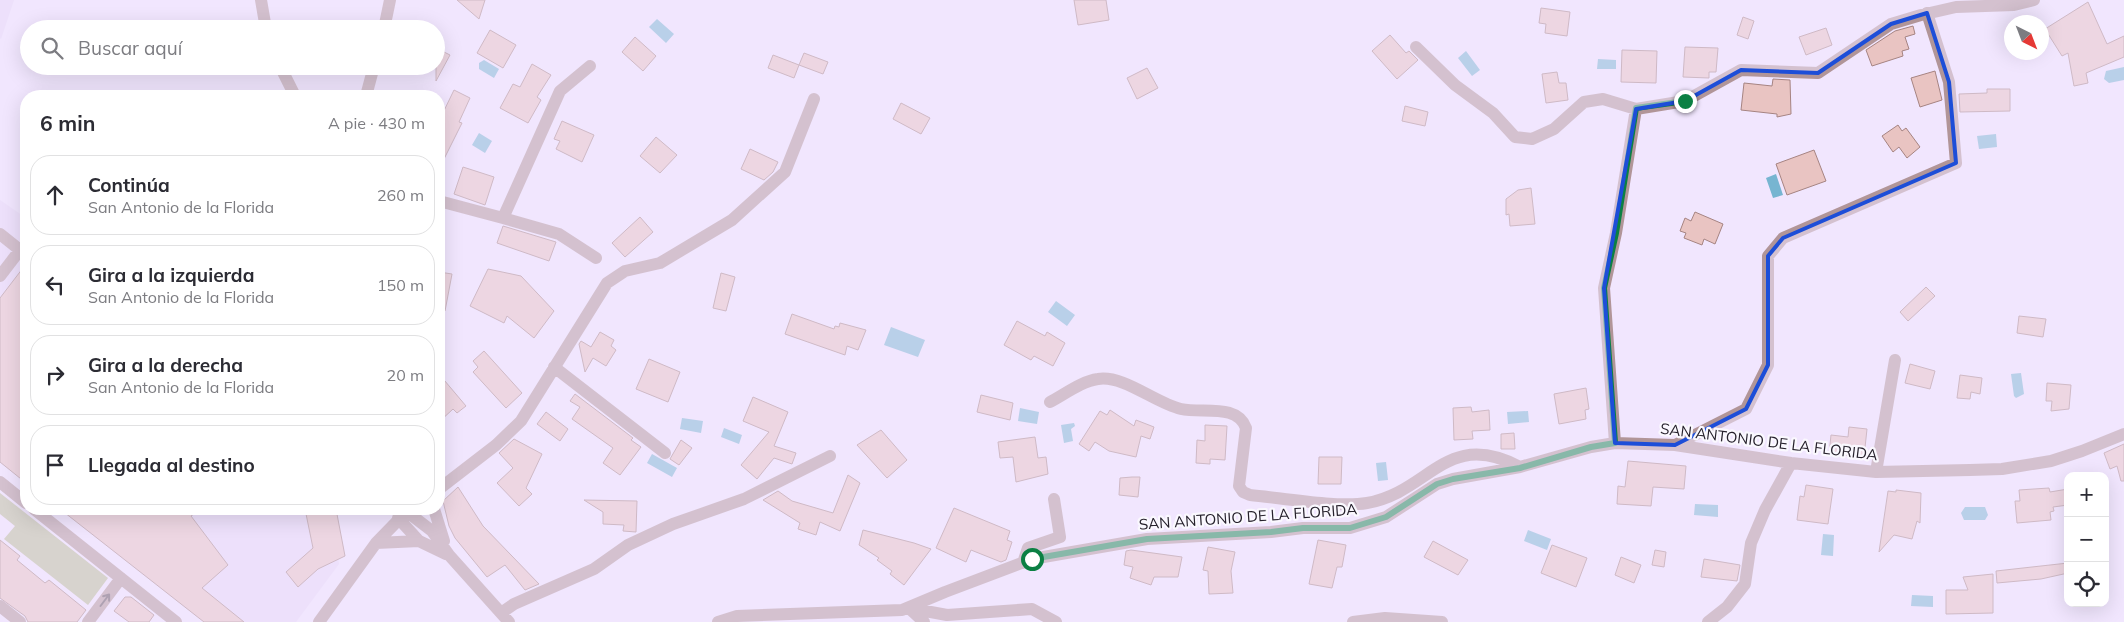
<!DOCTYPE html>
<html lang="es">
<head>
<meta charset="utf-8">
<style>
  :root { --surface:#fff; --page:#f2f2f3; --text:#2b2b33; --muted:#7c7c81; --line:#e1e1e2 }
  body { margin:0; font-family:Mulish,sans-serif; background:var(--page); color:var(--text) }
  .controls { position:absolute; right:15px; bottom:15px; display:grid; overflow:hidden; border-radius:10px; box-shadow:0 5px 20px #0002 }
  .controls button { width:45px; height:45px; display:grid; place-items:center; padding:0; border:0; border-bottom:1px solid var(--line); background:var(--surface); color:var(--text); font:25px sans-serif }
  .compass { position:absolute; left:2004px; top:15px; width:45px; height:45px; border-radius:50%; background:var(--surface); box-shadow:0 5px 20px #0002; rotate:138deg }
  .stop { position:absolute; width:15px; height:15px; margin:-11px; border:4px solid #0b8043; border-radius:50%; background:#fff }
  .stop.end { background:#0b8043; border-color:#fff; box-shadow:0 1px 5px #0008 }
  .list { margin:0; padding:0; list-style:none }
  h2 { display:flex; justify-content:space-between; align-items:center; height:65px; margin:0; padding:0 20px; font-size:21px }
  h2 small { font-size:16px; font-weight:400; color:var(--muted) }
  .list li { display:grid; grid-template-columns:32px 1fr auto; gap:15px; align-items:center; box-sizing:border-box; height:80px; margin:0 10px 10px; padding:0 10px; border:1px solid var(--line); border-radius:20px }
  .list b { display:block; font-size:19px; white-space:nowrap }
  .list p { margin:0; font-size:16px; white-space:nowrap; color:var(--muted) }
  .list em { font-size:16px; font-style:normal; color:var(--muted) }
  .icon { flex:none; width:28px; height:28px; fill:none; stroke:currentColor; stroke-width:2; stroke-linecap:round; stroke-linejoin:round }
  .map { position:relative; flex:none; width:2124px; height:622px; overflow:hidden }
  .search { position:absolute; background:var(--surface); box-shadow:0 5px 20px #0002; left:20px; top:20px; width:425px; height:55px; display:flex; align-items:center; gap:12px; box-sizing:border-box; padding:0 18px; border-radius:28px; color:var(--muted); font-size:19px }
  .panel { position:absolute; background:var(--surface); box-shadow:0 5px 20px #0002; left:20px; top:90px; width:425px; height:425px; border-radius:20px }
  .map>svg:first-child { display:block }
  .built { fill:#e8daf8 }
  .green { fill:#b9bc94 }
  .water { fill:#77b5d1 }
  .building { fill:#e9c4c2; stroke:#a68482 }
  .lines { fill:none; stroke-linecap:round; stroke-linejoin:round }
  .street { stroke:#b19598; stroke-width:12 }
  .oneway { stroke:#5e4f57 }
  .route { stroke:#0b8043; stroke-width:6 }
  .marked { fill:none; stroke:#1d4ed8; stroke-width:4; stroke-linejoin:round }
  .labels { text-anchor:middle; stroke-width:4.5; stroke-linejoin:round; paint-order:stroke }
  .street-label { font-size:15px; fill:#26212c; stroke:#faf8fe }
</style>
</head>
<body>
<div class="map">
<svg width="2124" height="622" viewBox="0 0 2124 622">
  <rect width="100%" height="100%" fill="#f1e6fe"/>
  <path class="built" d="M0 0H14L1 39 0 38Z
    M0 200 26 218V477L0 458Z
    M68 509H330L339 564 296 622H220Z"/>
  <path class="green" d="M0 493 108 578 88 605 4 539 15 526 0 514Z"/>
  <path class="water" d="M657 19 674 34 666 43 649 27Z
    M1466 51 1480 70 1472 76 1458 58Z
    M1598 59 1616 60V69H1597Z
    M484 60 499 69 494 78 479 69V63Z
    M2124 67V80L2109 83 2104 79 2106 71Z
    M479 133 492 141 485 153 472 145Z
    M1996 134 1997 147 1979 149 1977 136Z
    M1776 174 1783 195 1773 198 1766 178Z
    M1056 301 1075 315 1067 326 1048 312Z
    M891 327 925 340 918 357 884 345Z
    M2021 373 2024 394 2016 398 2014 396 2011 374Z
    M1020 408 1039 412 1037 424 1018 421Z
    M1528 411 1529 422 1508 424 1507 412Z
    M682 418 703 421 701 433 680 429Z
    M1074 423 1075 426 1071 429 1073 441 1064 443 1061 425Z
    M724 428 742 435 739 444 721 437Z
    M652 454 677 468 672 477 647 463Z
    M1386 462 1388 480 1378 481 1376 463Z
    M1695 504 1718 505V517L1694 515Z
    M1965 507H1985L1988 515 1985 520H1964L1961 513Z
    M1528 530 1551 539 1547 550 1524 541Z
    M1823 534 1834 535 1833 556 1821 555Z
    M1912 595 1933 596V607L1911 606Z"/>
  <path class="building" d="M457 0H485L479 19Z
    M1074 0H1106L1109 20 1078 25Z
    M2088 2 2107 44 2124 36V57L2086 73 2088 83 2074 86 2068 53 2062 56 2045 29Z
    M1541 8 1570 12 1567 36 1545 33 1546 24 1539 23Z
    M1743 17 1754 21 1748 39 1737 35Z
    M1913 26 1915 34 1905 37 1909 49 1902 51 1903 56 1872 66 1866 50 1895 31Z
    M1826 28 1832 45 1806 55 1799 37Z
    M490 30 516 45 503 68 477 53Z
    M1390 35 1406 53 1409 51 1418 60 1397 79 1372 51Z
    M635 37 656 56 643 71 622 52Z
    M1685 47 1718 48 1716 72H1709V78L1683 77Z
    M436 48 450 55 436 81Z
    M1622 50 1657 51 1656 83 1621 82Z
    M804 53 828 62 823 74 799 65Z
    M773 55 799 65 794 78 768 68Z
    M532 64 551 75 537 97 541 100 528 123 500 108 513 84 520 87Z
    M1147 68 1158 88 1137 99 1127 78Z
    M1935 71 1942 100 1920 107 1911 78Z
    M1557 72 1559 83H1566L1568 100 1546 103 1542 74Z
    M1773 79 1790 80 1791 114 1777 117V114L1741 110 1744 83 1772 86Z
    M1987 89H2010V111L1960 112 1959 94 1987 93Z
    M454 90 470 98 459 122 462 123 439 169V121Z
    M901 103 930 118 921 134 893 119Z
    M1405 106 1428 112 1425 126 1402 121Z
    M562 121 594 135 582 162 556 149 560 141 554 139Z
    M1898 125 1902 131 1906 128 1920 147 1907 158 1899 147 1893 152 1882 136Z
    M656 137 677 155 660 173 640 156Z
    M750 149 778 162 773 172 764 180 741 169Z
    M1814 150 1826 181 1787 195 1776 164Z
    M463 167 494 177 485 205 454 194Z
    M1531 188 1535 224 1510 226 1509 214 1506 215V199L1518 190Z
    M1695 212 1723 224 1715 244 1704 239 1702 245 1684 238 1686 233 1680 231 1685 218 1691 221Z
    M640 217 653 232 625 257 612 243Z
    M503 226 556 242 549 261 497 243Z
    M26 264V483L0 462V298Z
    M488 269 521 276 554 311 534 338 507 316 504 323 470 306Z
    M439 272 452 274 445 311 439 310Z
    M721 273 735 277 726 311 713 308Z
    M1926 287 1935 296 1908 321 1900 312Z
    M792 314 834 329 835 326 839 327 840 323 866 330 858 350 847 346 845 355 785 334Z
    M2019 316 2046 319 2043 337 2017 333Z
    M1017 321 1045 336 1047 332 1065 343 1053 366 1034 356 1031 360 1004 345Z
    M600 332 614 340 611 346 616 350 606 366 593 358 585 372 579 344 581 341 591 347Z
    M484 351 522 393 506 408 473 372 478 367 473 361Z
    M649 359 680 372 668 402 636 389Z
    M1910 364 1935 371 1930 389 1905 383Z
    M439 374 466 406 457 413 453 409 439 422Z
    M1960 375 1982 378 1980 394 1971 392 1970 399 1957 398Z
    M2047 383 2071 385 2069 409 2051 411 2052 401H2046Z
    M1586 388 1589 409 1585 410 1586 419 1559 424 1554 394Z
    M575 394 633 438 631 440 641 447 620 475 603 463 613 448 572 419 580 407 570 401Z
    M981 395 1013 403 1010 420 977 412Z
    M753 397 788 412 774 446 796 453 792 464 774 458 757 479 741 465 769 432 743 421Z
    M1471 407 1472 412 1489 410 1490 430 1472 431 1473 439 1454 440 1453 408Z
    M1110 410 1134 426 1136 420 1154 427 1150 439 1141 436 1136 457 1109 451 1095 442 1089 451 1079 444 1100 411 1107 415Z
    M546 412 568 429 560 441 537 424Z
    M1205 425 1227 426 1225 460 1210 459V464L1196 463 1197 440 1205 441Z
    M1849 427 1867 429 1864 457 1829 454 1831 435 1848 437Z
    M881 430 907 460 887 478 857 445Z
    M1514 433 1515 449H1501V434Z
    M1035 437 1038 458 1046 457 1048 474 1016 482 1013 457 1000 458 998 442Z
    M514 439 542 454 526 488 532 494 519 506 497 483 513 468 499 453Z
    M681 440 692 448 679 465 670 459Z
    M2124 444V481H2121L2117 466 2110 469 2104 453Z
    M1319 457H1342L1341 484H1318Z
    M1628 461 1686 466 1684 489 1653 487 1651 506 1617 504 1618 486 1625 487Z
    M848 475 860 483 840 531 820 522 816 535 798 529 800 523 763 500 778 491 792 501 833 513Z
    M1132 477H1140L1138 497 1119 495 1120 478Z
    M1806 485 1833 489 1828 524 1797 520 1800 496 1804 497Z
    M458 487 483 526 539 584 525 590 505 565 487 577 455 538 449 526 443 501Z
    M2049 488 2050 492 2068 489V505L2053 507 2054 511 2050 512 2051 520 2017 523 2015 501H2020L2019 490Z
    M1896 490 1921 493 1920 523 1917 521 1912 539 1894 535 1879 552 1888 491 1896 492Z
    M584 500 637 501 636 532 623 531 624 525 603 524V512Z
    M954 508 1010 531 1007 540 1012 542 1006 560 1001 562 971 550 966 562 936 548Z
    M60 509H201L191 516 228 565 202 588 244 622H204Z
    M305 509H336L345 556 318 569 298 587 286 572 313 548Z
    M863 530 914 543 931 549 904 585 890 574 892 571 877 560 879 558 859 545Z
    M0 540 20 556 17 560 45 583 49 580 86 610 77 622H28L25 616 0 598Z
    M1318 540 1346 545 1342 567H1337L1332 588 1309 584Z
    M1433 541 1468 560 1458 575 1424 557Z
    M1552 545 1587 558 1576 587 1541 573Z
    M1208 547 1235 552 1231 571 1233 593 1209 594 1208 571 1203 570Z
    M1131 550 1182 557 1178 577H1154L1151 585 1130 578 1133 567 1124 565 1126 551Z
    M1655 550 1666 552 1664 567 1652 565Z
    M1621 557 1641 565 1634 583 1615 575Z
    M1704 559 1740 565 1737 581 1701 577Z
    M2068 563V573L2041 579 1997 583 1996 571Z
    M1993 574V613L1946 614V590H1968L1963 577Z
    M125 597H131L154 615 149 622H129L114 611Z"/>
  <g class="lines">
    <path class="street" d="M261 0 266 29
      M384 29 390 0
      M1416 47 1455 85 1493 113 1515 137 1532 139 1554 129 1584 102 1603 99 1636 109
      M280 66 295 96
      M366 96 374 66
      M439 201 503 218 560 91 590 66
      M503 218 559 234 596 258
      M0 234 20 250 0 276
      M554 367 665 453
      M1050 402C1065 394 1082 381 1098 379 1124 375 1155 403 1181 409 1202 414 1237 403 1246 428L1239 486 1243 492 1250 495C1282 498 1337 508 1367 503 1430 492 1446 428 1520 467
      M1615 443 1604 288 1616 233 1636 109 1685 101 1741 70 1818 73 1891 24 1921 15 1956 7 2014 5 2034 0
      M1675 445 1746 409 1768 365V256L1783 238 1956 163 1949 82 1927 13
      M1876 472 1895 360
      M0 482 26 503
      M439 489 496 445 521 421 607 283 625 271 660 263 732 220 785 172 814 99
      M34 509 176 622
      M434 509 444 541
      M406 511 432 531 449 555 509 622
      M398 518 419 541
      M376 543 419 541 446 554
      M1023 563 1028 548 1060 537 1054 499
      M0 606 20 622
      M909 608 947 615 1032 609 1056 622
      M909 608 924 622
      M501 613 514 604 594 569 628 545 673 524 744 499 830 456
      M88 622 121 578
      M319 622 376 543 409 509
      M718 622 737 616 902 610 945 592 1032 559 1147 539 1271 532 1303 528H1350L1386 517 1437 484 1453 479 1520 467 1591 447 1615 443 1675 445 1791 463 1876 472 1970 470 2002 469 2051 461 2082 451 2124 434
      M1353 622 1385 618 1442 622
      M1708 622 1727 607 1745 584 1751 543 1765 510 1791 463"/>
  </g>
  <defs><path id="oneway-shaft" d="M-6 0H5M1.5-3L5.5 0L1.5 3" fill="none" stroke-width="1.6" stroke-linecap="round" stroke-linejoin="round" transform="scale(1.25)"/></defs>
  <use class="oneway" href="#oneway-shaft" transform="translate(105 600) rotate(-53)"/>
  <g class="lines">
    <path class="route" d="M1032 559 1147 539 1271 532 1303 528H1350L1386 517 1437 484 1453 479 1520 468 1591 447 1615 443 1604 288 1616 233 1636 108 1685 101"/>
  </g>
  <path d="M0 0H2124V622H0ZM1927 13 1949 82 1956 163 1783 238 1768 256V365L1746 409 1675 445 1615 443 1604 288 1636 109 1685 101 1741 70 1818 73 1891 24Z" fill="#f1e6fe" fill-opacity=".55" fill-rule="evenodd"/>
  <path class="marked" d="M1927 13 1949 82 1956 163 1783 238 1768 256V365L1746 409 1675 445 1615 443 1604 288 1636 109 1685 101 1741 70 1818 73 1891 24Z"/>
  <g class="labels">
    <g class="street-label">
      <text transform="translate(1769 442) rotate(7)" y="5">SAN ANTONIO DE LA FLORIDA</text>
      <text transform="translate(1248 517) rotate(-4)" y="5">SAN ANTONIO DE LA FLORIDA</text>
    </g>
  </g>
</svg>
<div class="controls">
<button>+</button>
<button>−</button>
<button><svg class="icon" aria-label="locate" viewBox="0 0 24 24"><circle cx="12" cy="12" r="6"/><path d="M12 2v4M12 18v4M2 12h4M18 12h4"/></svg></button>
</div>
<svg class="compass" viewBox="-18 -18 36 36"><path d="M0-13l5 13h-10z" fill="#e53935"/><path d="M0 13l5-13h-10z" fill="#7c7c81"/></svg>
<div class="stop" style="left:1032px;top:559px"></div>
<div class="stop end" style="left:1685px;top:101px"></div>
<div class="search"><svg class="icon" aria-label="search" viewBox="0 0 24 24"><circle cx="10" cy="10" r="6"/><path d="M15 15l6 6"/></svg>Buscar aquí</div>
<section class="panel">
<h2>6 min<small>A pie · 430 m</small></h2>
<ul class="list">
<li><svg class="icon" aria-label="ahead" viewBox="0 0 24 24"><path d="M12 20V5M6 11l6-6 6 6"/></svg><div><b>Continúa</b><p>San Antonio de la Florida</p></div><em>260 m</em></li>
<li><svg class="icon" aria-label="left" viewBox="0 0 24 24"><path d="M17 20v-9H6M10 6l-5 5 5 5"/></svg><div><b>Gira a la izquierda</b><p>San Antonio de la Florida</p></div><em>150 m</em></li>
<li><svg class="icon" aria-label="right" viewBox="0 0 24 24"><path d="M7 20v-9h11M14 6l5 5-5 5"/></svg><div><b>Gira a la derecha</b><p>San Antonio de la Florida</p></div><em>20 m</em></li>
<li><svg class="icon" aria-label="arrive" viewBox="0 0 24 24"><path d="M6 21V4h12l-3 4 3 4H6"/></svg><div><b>Llegada al destino</b></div></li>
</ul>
</section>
</div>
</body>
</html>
